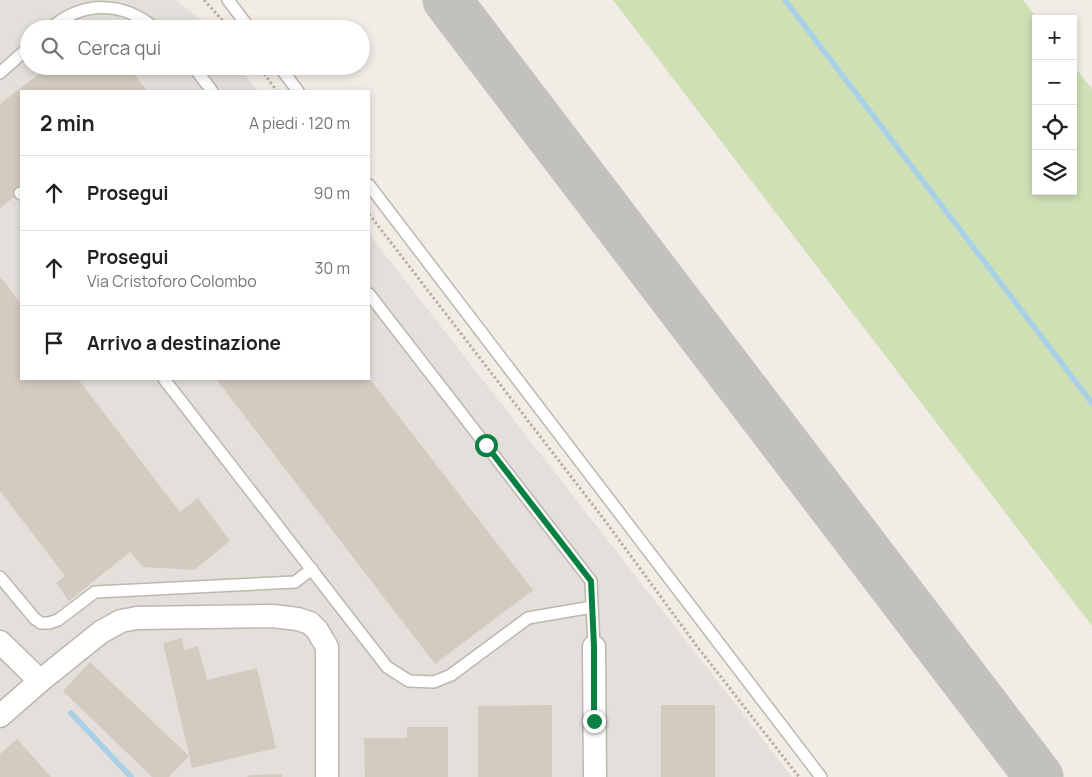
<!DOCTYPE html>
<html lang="it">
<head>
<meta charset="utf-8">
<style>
  :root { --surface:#fff; --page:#f2f2f2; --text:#202124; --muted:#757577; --line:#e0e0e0 }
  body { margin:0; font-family:Manrope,sans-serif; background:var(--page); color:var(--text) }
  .controls { position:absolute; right:15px; top:15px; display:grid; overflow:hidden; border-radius:0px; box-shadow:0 2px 8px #0003 }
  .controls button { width:45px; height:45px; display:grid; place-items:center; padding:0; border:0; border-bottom:1px solid var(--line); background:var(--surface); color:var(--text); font:25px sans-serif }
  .stop { position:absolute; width:15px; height:15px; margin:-11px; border:4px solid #0b8043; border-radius:50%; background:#fff }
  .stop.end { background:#0b8043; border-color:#fff; box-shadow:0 1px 5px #0008 }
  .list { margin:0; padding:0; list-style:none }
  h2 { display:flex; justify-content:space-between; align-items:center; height:65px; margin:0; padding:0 20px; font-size:21px }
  h2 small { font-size:16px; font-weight:400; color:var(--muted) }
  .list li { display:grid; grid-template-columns:32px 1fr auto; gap:15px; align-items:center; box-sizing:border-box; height:75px; padding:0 20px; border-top:1px solid var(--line) }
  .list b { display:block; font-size:19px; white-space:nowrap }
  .list p { margin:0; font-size:16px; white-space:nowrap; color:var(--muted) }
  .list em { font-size:16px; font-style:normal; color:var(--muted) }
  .icon { flex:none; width:28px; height:28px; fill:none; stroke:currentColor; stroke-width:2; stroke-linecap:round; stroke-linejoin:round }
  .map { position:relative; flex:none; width:1092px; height:777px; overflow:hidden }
  .search { position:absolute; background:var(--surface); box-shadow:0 2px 8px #0003; left:20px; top:20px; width:350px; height:55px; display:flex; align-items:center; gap:12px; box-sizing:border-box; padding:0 18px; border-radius:28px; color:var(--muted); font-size:19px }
  .panel { position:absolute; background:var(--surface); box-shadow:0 2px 8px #0003; left:20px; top:90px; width:350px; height:290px; border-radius:0px }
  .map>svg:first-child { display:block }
  .industrial { fill:#e3dfdb }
  .green { fill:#cee0b4 }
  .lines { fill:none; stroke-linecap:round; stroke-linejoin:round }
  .stream { stroke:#a9d0e7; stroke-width:5.5 }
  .taxiway { stroke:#c3c1be; stroke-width:49 }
  .building { fill:#d4cbc0 }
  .service-casing { stroke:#beb7ad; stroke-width:14 }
  .minor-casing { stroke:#beb7ad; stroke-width:25 }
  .path { stroke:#bbaf9d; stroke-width:3; stroke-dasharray:2.5 2.5; stroke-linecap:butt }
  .service { stroke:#fff; stroke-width:11 }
  .minor { stroke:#fff; stroke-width:22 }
  .route { stroke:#0b8043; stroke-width:6 }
</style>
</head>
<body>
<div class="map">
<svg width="1092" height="777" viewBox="0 0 1092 777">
  <rect width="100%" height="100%" fill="#f1ede6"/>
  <path class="industrial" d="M0 0H176L203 21 209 29H29V66H238L258 91H21V379H369V234L792 777H0Z"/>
  <path class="green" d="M613 0H1023L1038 19H1036V191H1073V65L1092 89V626Z"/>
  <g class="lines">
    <path class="stream" d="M785 0 1092 403
      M71 713 131 777"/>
    <path class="taxiway" d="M447 0 1039 777"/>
  </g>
  <path class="building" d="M49 66H128L147 91H21V192L0 208V104Z
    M0 276 21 304V379H78L180 512 198 498 230 541 194 570 143 567 130 552 69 601 56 583 65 576 0 491Z
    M216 379H370L533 590 435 664Z
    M182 638 184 650 198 646 207 680 257 668 276 748 192 768 163 643Z
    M90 662 189 756 169 777H152L63 691Z
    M552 705V777H478V706Z
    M661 705H715V777H661Z
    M407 727H448V777H365L364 738H407Z
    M17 739 51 777H0V754Z
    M282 774V777H247L250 775Z"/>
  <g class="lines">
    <g class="service-casing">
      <path id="service" d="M228 0 250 29
        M50 29C83 0 123 1 156 29
        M193 66 212 91
        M279 66 298 91
        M0 73 29 47
        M369 185 821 777
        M20 193 21 194
        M369 294 591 581 594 647
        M164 379 387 667 409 681 434 682 451 675 528 618 592 607
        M0 577 35 619 41 623H49L58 620 95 592 295 582 312 569"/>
    </g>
    <g class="minor-casing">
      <path id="minor" d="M0 642 40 681
        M594 647 595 777
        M0 716 40 681 101 632 121 621 137 618 272 616 298 619 310 623 317 630 327 647V777"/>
    </g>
    <path class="path" d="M204 0 223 21
      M258 66 277 91
      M369 214 606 522 696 645 799 777"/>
    <use href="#service" class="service"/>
    <use href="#minor" class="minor"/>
  </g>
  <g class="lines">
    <path class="route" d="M486 445 591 581 594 647V721"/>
  </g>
</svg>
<div class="controls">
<button>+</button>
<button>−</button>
<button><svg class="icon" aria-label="locate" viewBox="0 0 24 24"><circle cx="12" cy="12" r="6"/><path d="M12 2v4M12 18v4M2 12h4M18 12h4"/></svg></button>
<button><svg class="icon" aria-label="layers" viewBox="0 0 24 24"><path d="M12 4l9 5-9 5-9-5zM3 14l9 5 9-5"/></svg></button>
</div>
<div class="stop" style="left:486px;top:445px"></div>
<div class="stop end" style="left:594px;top:721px"></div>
<div class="search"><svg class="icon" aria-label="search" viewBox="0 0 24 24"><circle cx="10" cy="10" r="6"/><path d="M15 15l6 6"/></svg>Cerca qui</div>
<section class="panel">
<h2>2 min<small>A piedi · 120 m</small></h2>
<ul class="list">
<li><svg class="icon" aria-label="ahead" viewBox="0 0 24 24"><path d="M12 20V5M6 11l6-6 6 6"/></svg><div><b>Prosegui</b></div><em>90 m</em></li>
<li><svg class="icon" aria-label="ahead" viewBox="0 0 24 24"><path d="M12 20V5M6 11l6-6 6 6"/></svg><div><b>Prosegui</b><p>Via Cristoforo Colombo</p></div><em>30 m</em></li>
<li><svg class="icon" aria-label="arrive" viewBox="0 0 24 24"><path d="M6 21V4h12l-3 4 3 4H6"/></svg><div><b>Arrivo a destinazione</b></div></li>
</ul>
</section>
</div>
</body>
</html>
